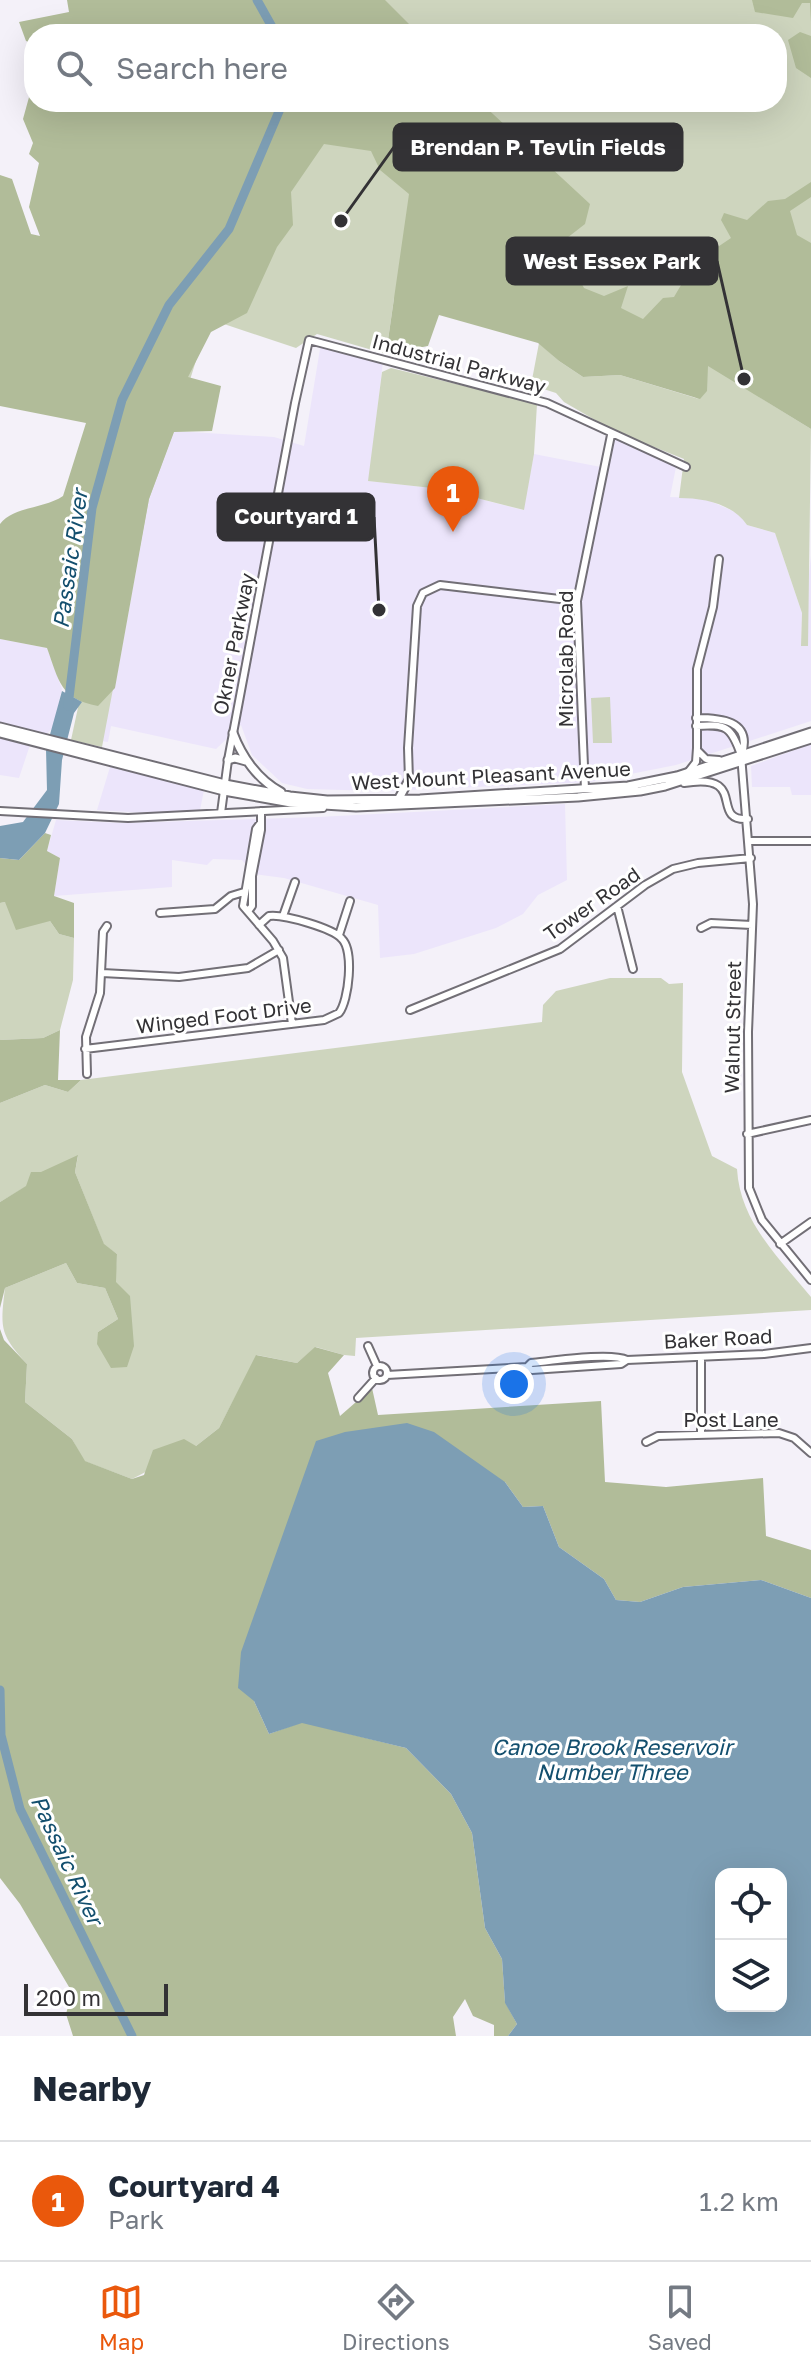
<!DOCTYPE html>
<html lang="en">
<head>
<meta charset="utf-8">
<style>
  :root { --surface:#fff; --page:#f2f2f3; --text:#1f2937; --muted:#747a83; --line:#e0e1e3; --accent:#ea580c }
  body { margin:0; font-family:"Golos Text",sans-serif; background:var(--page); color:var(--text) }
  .controls { position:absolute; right:24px; bottom:24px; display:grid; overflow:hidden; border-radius:16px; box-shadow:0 8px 32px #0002 }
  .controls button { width:72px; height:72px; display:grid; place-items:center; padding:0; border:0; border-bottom:2px solid var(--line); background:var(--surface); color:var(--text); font:40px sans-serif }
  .scale { position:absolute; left:24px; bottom:20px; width:144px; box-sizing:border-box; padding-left:8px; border:4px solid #333235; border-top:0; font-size:22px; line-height:28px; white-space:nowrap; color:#333235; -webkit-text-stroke:6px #fff; paint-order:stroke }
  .you { position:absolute; left:514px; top:1384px; width:28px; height:28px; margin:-20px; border:6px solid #fff; border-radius:50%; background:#1a73e8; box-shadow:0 0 0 12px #1a73e833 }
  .badge { display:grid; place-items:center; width:52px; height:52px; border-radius:50%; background:var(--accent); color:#fff; font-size:26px; font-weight:700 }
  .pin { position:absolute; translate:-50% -66px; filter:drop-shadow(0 2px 4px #0008) }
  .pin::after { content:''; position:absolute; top:42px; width:28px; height:24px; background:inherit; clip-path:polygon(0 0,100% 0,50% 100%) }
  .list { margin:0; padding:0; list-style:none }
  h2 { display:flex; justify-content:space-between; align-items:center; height:104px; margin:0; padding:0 32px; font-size:34px }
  h2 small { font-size:26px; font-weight:400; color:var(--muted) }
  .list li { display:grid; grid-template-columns:52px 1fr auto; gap:24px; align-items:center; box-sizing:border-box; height:120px; padding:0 32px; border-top:2px solid var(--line) }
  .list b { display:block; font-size:30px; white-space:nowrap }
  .list p { margin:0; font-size:26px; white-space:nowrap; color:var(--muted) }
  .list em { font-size:26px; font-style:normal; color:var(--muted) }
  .icon { flex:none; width:44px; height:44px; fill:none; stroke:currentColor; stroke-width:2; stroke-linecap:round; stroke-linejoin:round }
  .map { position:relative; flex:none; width:811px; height:2036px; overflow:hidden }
  .search { position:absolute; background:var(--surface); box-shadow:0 8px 32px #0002; left:24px; right:24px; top:24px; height:88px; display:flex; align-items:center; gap:20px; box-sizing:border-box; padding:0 28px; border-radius:32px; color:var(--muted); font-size:30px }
  .sheet { height:224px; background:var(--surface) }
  nav { display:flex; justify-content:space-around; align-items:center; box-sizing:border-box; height:112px; border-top:2px solid var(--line); background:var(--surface); font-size:22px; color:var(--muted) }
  nav a { display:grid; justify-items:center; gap:4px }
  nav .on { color:var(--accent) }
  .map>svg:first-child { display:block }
  .commercial { fill:#ece5fb }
  .green { fill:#ced5be }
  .forest { fill:#b1bc99 }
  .water { fill:#7d9eb4; fill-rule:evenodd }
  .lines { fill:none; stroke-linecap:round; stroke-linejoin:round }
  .river { stroke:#7d9eb4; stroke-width:9 }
  .minor-casing { stroke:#726f76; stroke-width:10 }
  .major-casing { stroke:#726f76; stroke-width:11 }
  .minor { stroke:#fff; stroke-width:6 }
  .major { stroke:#fff; stroke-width:7 }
  .labels { text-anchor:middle; stroke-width:6; stroke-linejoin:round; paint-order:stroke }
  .street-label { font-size:20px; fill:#333235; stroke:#fff }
  .water-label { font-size:22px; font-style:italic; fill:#134f6e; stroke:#fff }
  .leader { fill:none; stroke:#333235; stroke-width:3 }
  .callout-dot { fill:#333235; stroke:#fff; stroke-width:3 }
  .callout { fill:#333235; stroke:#333235; stroke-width:3 }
  .callout-label { font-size:22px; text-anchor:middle; font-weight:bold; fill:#fff }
</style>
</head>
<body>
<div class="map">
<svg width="811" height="2036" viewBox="0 0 811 2036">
  <rect width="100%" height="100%" fill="#f4f1f9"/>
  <path class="commercial" d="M321 343 383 361 369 481 441 489 523 510 534 454 606 468 614 431 677 462 670 497 703 498 740 514 747 525 775 533 802 613 801 646 811 556V721L676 765 590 782 381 791 307 789 282 783 252 755 241 725 216 749 111 726 108 742 76 737 82 702 115 687 149 499 174 431 274 437 304 446Z
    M0 639 47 648 62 689 53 728 45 735 0 723Z
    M0 738 30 745 19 778 0 775Z
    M811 744V795H792L790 787H752L751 766Z
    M110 767 204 790 200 810 146 813 97 810Z
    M565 804 567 880 538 895 523 914 496 928 414 954 380 958 378 905 284 878 254 874 242 860 213 859 207 865 172 860V887L54 896 60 858 47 851 56 820 121 823 318 817Z"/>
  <path class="green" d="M276 0H811V414L759 397 811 429 808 646H801L802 613 775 533 747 525C733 504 704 498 679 498L684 459 614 431 564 402 556 393 531 385 539 343 559 361 583 377 620 375 699 399 553 330 394 298 386 354 317 334 296 348 209 319 174 431 149 499 102 747 71 740 101 601 110 510 300 102H777V34H289Z
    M391 368 537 404 534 454 524 510 441 489 368 481 382 372Z
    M610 697 612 743H593L591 698Z
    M5 902 50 921 59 934 74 938 73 980 60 1030 43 1038 0 1040V903Z
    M610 978H661L669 984 683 983 682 1072 712 1156 737 1169C740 1222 779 1258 811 1297V1310L356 1338 355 1356 344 1355 316 1347 297 1363 257 1355 219 1428 196 1446 132 1479 84 1461 72 1439 25 1402 27 1364C0 1334 0 1329 5 1288L66 1263 77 1283 105 1288 118 1319 98 1332 127 1366 115 1282 117 1254 104 1245 75 1172 78 1156 0 1202V1103L45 1085 68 1092 81 1080 542 1022 543 1005 556 991Z"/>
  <path class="forest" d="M67 0H385L419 34H34V44L26 41 19 22 69 12Z
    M752 0H811V22L810 3H802L793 18 755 12Z
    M800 32 811 36V78L796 68 788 40Z
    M34 79V102H480L590 204 585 224 567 238 579 248 575 271 584 288 604 296 628 286 621 308 643 319 663 298 674 297 694 263 731 238 721 220 724 213 747 220 768 201 785 199 811 182V197L790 211 797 235 811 243V429L708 366 707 391 700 399 620 375 583 377 559 361 538 343 439 315 428 346 386 354 409 194 380 170 371 151 324 144 291 192 293 225 277 247 247 313 211 332 188 377 221 386 212 431 174 432 149 499 115 688 98 706C60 699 59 681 47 648L0 639V524C14 506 44 509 63 496L86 423 0 406V175L12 179 31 234 40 236 29 207 39 163 29 154 33 143 23 119Z
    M45 833 51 835 47 851 60 858 54 896 74 903V938L59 934 50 921 16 930 5 902 0 903V858L19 860Z
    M60 1030 58 1080H81L68 1092 45 1085 0 1103V1040L43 1038Z
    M78 1155 75 1172 104 1244 117 1254 116 1282 130 1296 134 1346 127 1367 111 1368 97 1344 98 1332 118 1319 105 1288 77 1283 66 1263 5 1288 0 1308V1202L26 1186 31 1172H41Z
    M0 1329 4 1340 27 1364 25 1402 72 1439 85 1461 132 1479 144 1475 153 1450 184 1439 196 1446 219 1428 256 1355 297 1363 315 1347 344 1355 328 1373 340 1416 372 1388 378 1415 601 1401 605 1482 666 1487 763 1478 766 1536 811 1550V1598L761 1580 683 1587 640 1602 616 1600 604 1579 559 1547 543 1506 523 1507 505 1482 254 1701 269 1734 302 1722 406 1748 451 1794 472 1833 485 1928 502 1959 505 2002 517 2024 508 2036H494V2025L473 2016 465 1999 453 2017 456 2036H73L66 2014 72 1992 20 1904 0 1878Z"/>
  <path class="water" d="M62 691 82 702 74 713 62 760 59 804 45 833 19 860 0 858V826L23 822 47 790 46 749Z
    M407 1423 434 1432 505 1482 523 1507 543 1506 559 1547 604 1579 616 1600 640 1602 683 1587 761 1580 811 1598V2036H508L517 2024 505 2003 502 1959 485 1928 472 1833 451 1794 406 1748 302 1723 269 1734 254 1701 238 1688 241 1652 316 1441 345 1432ZM781 1874V2006H721V1874Z"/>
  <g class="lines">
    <path class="river" d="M257 0 276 34
      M68 706 92 508 122 400 169 305 229 229 283 102
      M0 1690 1 1735 20 1809 132 2036"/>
    <g class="minor-casing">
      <path id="minor" d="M696 718C720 718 752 720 742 754
        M696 726C726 724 731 726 741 755L753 904 748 1032 749 1188 762 1220 811 1280
        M698 751 706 759 719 760
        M689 771 696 762 697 748V669L713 607 719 559
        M409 780 408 748 417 606 423 593 440 585 577 601
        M684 783C750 772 708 822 748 819
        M585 789 577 601 611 435
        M0 811 128 818 323 808
        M221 813 228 760 295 403 309 340 547 403 686 467
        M259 825 256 829 243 906 273 941 283 958 292 1024
        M750 841H811
        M617 906 633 969
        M249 910 252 906V876L261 830V811
        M160 913 215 909 231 896 244 892
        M283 916 295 882
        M701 928 711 923 752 925
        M339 935 350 901
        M102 973 179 977 248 968 279 950
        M410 1010 560 949 645 885 673 869 698 863 751 858
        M85 1049 324 1020 339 1013C349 1000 354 951 342 939 333 928 283 914 269 916L259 925
        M87 1074 86 1037 100 993 103 932 107 926
        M747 1134 811 1120
        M780 1244 811 1222
        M368 1346 377 1366
        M373 1373a7 7 0 1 1 14 0a7 7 0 1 1-14 0Z
        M527 1367 531 1363C552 1361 611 1352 627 1360
        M387 1375 527 1367 532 1370 621 1364 627 1360 764 1354 811 1348
        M358 1398 376 1378
        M701 1434V1358
        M646 1442 658 1436 779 1433 794 1438 811 1453"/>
    </g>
    <g class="major-casing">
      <path id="major" d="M0 727 225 784 290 796 327 800 420 799 628 786 677 776 811 732
        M0 733 224 791 291 803 356 807 578 797 640 791 665 786 811 739
        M233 733C242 757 258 780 281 792
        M228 760 235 758 246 761
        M398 800 409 780"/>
    </g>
    <use href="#minor" class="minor"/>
    <use href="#major" class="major"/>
  </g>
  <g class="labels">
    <g class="street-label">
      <text transform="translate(459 364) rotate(15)" y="7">Industrial Parkway</text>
      <text transform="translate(234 644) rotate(-79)" y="7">Okner Parkway</text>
      <text transform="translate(566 659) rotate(-90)" y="7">Microlab Road</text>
      <text transform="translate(491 776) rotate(-3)" y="7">West Mount Pleasant Avenue</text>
      <text transform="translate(592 904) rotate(-35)" y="7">Tower Road</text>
      <text transform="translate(224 1016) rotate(-7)" y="7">Winged Foot Drive</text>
      <text transform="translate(733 1027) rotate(-89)" y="7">Walnut Street</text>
      <text transform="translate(718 1339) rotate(-3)" y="7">Baker Road</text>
      <text x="731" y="1427">Post Lane</text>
    </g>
    <g class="water-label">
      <text transform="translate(70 559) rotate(-82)" y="8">Passaic River</text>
      <text x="612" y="1755">Canoe Brook Reservoir<tspan x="612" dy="25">Number Three</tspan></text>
      <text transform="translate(67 1860) rotate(65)" y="8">Passaic River</text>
    </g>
  </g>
  <path class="leader" d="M341 221L394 147M744 379L717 261M379 610L374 517"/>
  <g class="callout-dot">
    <circle cx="341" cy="221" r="8"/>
    <circle cx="744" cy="379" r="8"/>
    <circle cx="379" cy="610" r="8"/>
  </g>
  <g class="callout">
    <rect x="394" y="124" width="288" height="46" rx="8"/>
    <rect x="507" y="238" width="210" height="46" rx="8"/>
    <rect x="218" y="494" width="156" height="46" rx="8"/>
  </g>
  <g class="callout-label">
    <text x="538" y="155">Brendan P. Tevlin Fields</text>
    <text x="612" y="269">West Essex Park</text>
    <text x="296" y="524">Courtyard 1</text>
  </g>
</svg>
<div class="controls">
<button><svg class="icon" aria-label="locate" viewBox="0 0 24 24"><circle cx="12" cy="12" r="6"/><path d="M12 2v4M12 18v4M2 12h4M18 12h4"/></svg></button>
<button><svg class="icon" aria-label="layers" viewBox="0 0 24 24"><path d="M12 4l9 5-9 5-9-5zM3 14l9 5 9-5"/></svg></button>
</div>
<div class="scale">200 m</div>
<div class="you"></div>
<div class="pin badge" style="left:453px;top:532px">1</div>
<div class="search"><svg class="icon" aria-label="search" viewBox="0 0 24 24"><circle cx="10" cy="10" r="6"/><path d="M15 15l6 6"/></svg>Search here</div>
</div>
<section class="sheet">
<h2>Nearby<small></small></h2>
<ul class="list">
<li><span class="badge">1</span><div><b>Courtyard 4</b><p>Park</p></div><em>1.2 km</em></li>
</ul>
</section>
<nav>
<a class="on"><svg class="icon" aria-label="map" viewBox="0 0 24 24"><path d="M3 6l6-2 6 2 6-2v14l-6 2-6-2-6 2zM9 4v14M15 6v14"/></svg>Map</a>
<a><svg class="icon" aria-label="directions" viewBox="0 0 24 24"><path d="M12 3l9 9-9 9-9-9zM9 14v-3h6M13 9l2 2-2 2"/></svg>Directions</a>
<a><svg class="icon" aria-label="saved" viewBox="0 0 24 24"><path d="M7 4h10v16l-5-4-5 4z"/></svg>Saved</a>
</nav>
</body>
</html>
